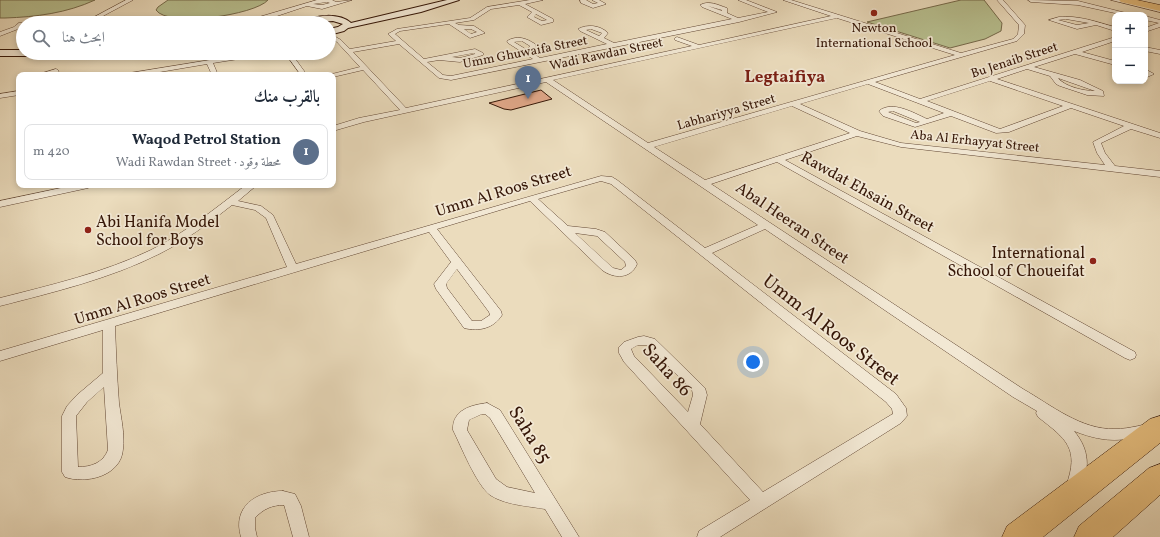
<!DOCTYPE html>
<html lang="ar">
<head>
<meta charset="utf-8">
<style>
  :root { --surface:#fff; --page:#f6f6f7; --text:#1f2937; --muted:#747a83; --line:#e0e1e3; --accent:#8f2418 }
  body { margin:0; font-family:Vollkorn,Amiri,serif; background:var(--page); color:var(--text); direction:rtl }
  .controls { position:absolute; right:12px; top:12px; display:grid; overflow:hidden; border-radius:8px; box-shadow:0 2px 6px #0003 }
  .controls button { width:36px; height:36px; display:grid; place-items:center; padding:0; border:0; border-bottom:1px solid var(--line); background:var(--surface); color:var(--text); font:20px sans-serif }
  .you { position:absolute; left:753px; top:362px; width:14px; height:14px; margin:-10px; border:3px solid #fff; border-radius:50%; background:#1a73e8; box-shadow:0 0 0 6px #1a73e833 }
  .badge { display:grid; place-items:center; width:26px; height:26px; border-radius:50%; background:var(--accent); color:#fff; font-size:13px; font-weight:700 }
  .pin { position:absolute; translate:-50% -33px; filter:drop-shadow(0 1px 2px #0008) }
  .pin::after { content:''; position:absolute; top:21px; width:14px; height:12px; background:inherit; clip-path:polygon(0 0,100% 0,50% 100%) }
  .list { margin:0; padding:0; list-style:none }
  h2 { display:flex; justify-content:space-between; align-items:center; height:52px; margin:0; padding:0 16px; font-size:17px }
  h2 small { font-size:13px; font-weight:400; color:var(--muted) }
  .list li { display:grid; grid-template-columns:26px 1fr auto; gap:12px; align-items:center; box-sizing:border-box; height:56px; margin:0 8px 8px; padding:0 8px; border:1px solid var(--line); border-radius:8px }
  .list b { display:block; font-size:15px; white-space:nowrap }
  .list p { margin:0; font-size:13px; white-space:nowrap; color:var(--muted) }
  .list em { font-size:13px; font-style:normal; color:var(--muted) }
  .icon { flex:none; width:22px; height:22px; fill:none; stroke:currentColor; stroke-width:2; stroke-linecap:round; stroke-linejoin:round }
  .map { position:relative; flex:none; width:1160px; height:537px; overflow:hidden; direction:ltr }
  .search { position:absolute; background:var(--surface); box-shadow:0 2px 6px #0003; left:16px; top:16px; width:320px; height:44px; display:flex; align-items:center; gap:10px; box-sizing:border-box; padding:0 14px; border-radius:22px; color:var(--muted); font-size:15px }
  .panel { position:absolute; background:var(--surface); box-shadow:0 2px 6px #0003; left:16px; top:72px; width:320px; height:116px; border-radius:8px; direction:rtl }
  .map>svg:first-child { display:block }
  .green { fill:#b8c090; stroke:#766a4b }
  .building { fill:#e3aa8c; stroke:#341506 }
  .lines { fill:none; stroke-linecap:round; stroke-linejoin:round }
  .street-casing { stroke:#624734; stroke-width:1 }
  .secondary-casing { stroke:#341506; stroke-width:2 }
  .highway-casing { stroke:#341506; stroke-width:1 }
  .street { fill:#f2e8d4; fill-rule:evenodd }
  .secondary { fill:#f2e8d4; fill-rule:evenodd }
  .highway { fill:#e6be7e; fill-rule:evenodd }
  .poi-dot { fill:#8f2418; stroke:#f2e8d4; stroke-width:1.5 }
  .labels { text-anchor:middle; stroke-width:3.5; stroke-linejoin:round; paint-order:stroke }
  .far-poi-label { font-size:13px; fill:#341506; stroke:#f2e8d4 }
  .far-street-label { font-size:13px; fill:#341506; stroke:#f2e8d4 }
  .street-label { font-size:16px; fill:#341506; stroke:#f2e8d4 }
  .poi-label { font-size:16px; fill:#341506; stroke:#f2e8d4; text-anchor:start }
  .far-district-label { font-size:17px; font-weight:bold; fill:#7a1f14; stroke:#f2e8d4 }
  .near-street-label { font-size:19px; fill:#341506; stroke:#f2e8d4 }
</style>
</head>
<body>
<div class="map">
<svg width="1160" height="537" viewBox="0 0 1160 537">
  <rect width="100%" height="100%" fill="#ebdcbd"/>
  <filter id="stains"><feTurbulence type="fractalNoise" baseFrequency=".005" numOctaves="4"/><feColorMatrix values="0 0 0 0 .2 0 0 0 0 .09 0 0 0 0 .02 0 0 0 .5 -.17"/></filter>
  <radialGradient id="worn" r=".72"><stop offset=".6" stop-color="#630" stop-opacity="0"/><stop offset="1" stop-color="#630" stop-opacity=".3"/></radialGradient>
  <path class="green" d="M0 0H95C67 13 36 17 5 18H0Z
    M168 0H268C255 15 168 28 156 10L158 7Z
    M961 0H984L1002 23 1001 31 985 39 950 48 867 22Z"/>
  <path class="building" d="M541 90 552 99 511 110 504 109 489 103Z"/>
  <g class="lines">
    <g class="street-casing">
      <path id="street" d="M126 0H133L90 23H83Z
        M317 0H332L336 2 352 0 322 9 307 6 271 18 249 23H239ZM327 2 330 3 322 5 313 4Z
        M530 0H543L525 4 553 19V22L541 25 527 17 532 12 519 5 491 9 474 20 455 23 459 25 474 26 485 33 470 38 449 24 400 31 395 34 424 59 475 49 483 53V55L460 62 439 60 427 62 443 75 451 76 533 59 508 43 507 41C517 35 526 38 535 44L536 47 531 52 540 58 607 44 580 31 578 29C587 24 600 25 608 33L604 38 614 43 732 19 702 7 700 5C709 0 718 5 727 8V13L738 18 768 12 738 0H746L777 12 739 22 451 80 439 78 399 44 353 52 406 108 692 46 675 40V38L677 37 699 45 831 16 783 0H791L961 53 1013 39 1018 34 1019 25 997 0H1003L1025 25 1024 34 1017 41 875 82 920 99 1115 37V41L1082 52 1115 61V65L1075 54 1034 67 1080 80 1103 91 1104 96 1087 95 1060 86 1056 84 1050 76 1027 69 997 79 1160 133V138L1131 129 1101 143 1105 153 1115 166 1160 171V177L901 147 857 136 785 160 1135 352 1136 355 1135 358 1130 360 1125 358 777 162 711 184 1023 389C1051 405 1081 430 1115 429 1130 429 1145 424 1160 421V433C1124 440 1110 445 1074 431 1090 450 1090 469 1080 491L1074 493 1068 491 1066 486C1080 448 1066 439 1038 417L1036 413 1037 411 1013 397 765 229 712 253 896 394 906 408 907 416 901 423 720 537H697L699 531 750 500 624 362 619 353V347L624 342 638 337 644 336 655 339 705 388 707 395 700 424 763 492 891 415 893 414 892 409 886 402 611 184 601 181 538 199 568 226 596 229 605 232 635 260 637 264C631 279 614 279 602 270L530 201 437 229 501 311 502 315C494 328 479 332 464 328L436 289 434 284 451 262 429 232 115 326C116 352 117 377 119 403 121 418 125 435 123 449 121 477 85 484 65 477L62 472V416L67 406 77 395 103 373V330L0 361V351L287 267 266 218 255 210 232 205C209 223 185 241 159 254 109 279 54 292 0 306V298C51 285 103 273 151 250 185 233 216 208 246 185H257L238 201 261 206 273 215 296 264 601 176 612 177 617 180 705 248 758 225 546 82 364 122 333 131V126L359 118 400 110 363 70 333 77V75H328L360 67 337 42 329 37V33L341 40 350 49 396 41 388 34 397 29 470 18 487 7ZM708 6 722 10V11ZM536 14 547 20 542 21 534 17ZM837 18 955 55 648 143 553 80ZM464 29H471L477 32 471 34ZM591 29 602 33 599 36 586 30ZM522 41 530 46 527 50 514 42ZM474 53 475 54 460 58 452 57ZM1058 78 1095 91C1084 91 1065 87 1058 78ZM990 81 1063 106 1000 129 927 101ZM868 84 944 113 927 119C914 113 892 100 879 111L883 116 915 127 951 116 996 133 1009 132 1071 108 1124 126 1093 142 1097 153 1105 165 901 143 860 131 800 104ZM792 106 850 133 705 180 654 147ZM893 111 920 122 916 123 888 112ZM575 233 597 236 625 262 626 266 621 270 613 268ZM457 269 489 312 490 315 481 321H472L447 288 446 284ZM638 345H647L692 390 693 395 688 412 634 356 631 349ZM104 387 108 450C103 463 91 467 78 467L76 416 87 402Z
        M580 0H586L593 4 598 3 592 0H599L606 4 593 8 581 3Z
        M1028 0 1078 1 1134 15H1124L1078 5 1031 2Z
        M1111 0H1121L1160 8V12Z
        M1145 16 1160 20V27L1145 32V28L1159 23 1145 20Z
        M1059 17C1078 15 1097 22 1115 27V31L1096 25 1077 29 1049 20ZM1066 19 1089 23 1077 25 1058 20Z
        M19 23H23V25L18 29 0 36V32L14 27Z
        M1145 47 1160 50V54L1145 51Z
        M253 53H267L264 55 213 63 218 75H212L207 64 142 75H127L130 73Z
        M285 53H291L307 75H301Z
        M56 69 58 70 60 75H54L53 74 36 75Z
        M1145 69 1154 74 1145 78Z
        M19 91V95L0 98V94Z
        M75 185H93L88 188 0 207V201Z
        M487 403 500 410 579 537H562L545 509C528 506 505 505 490 495 476 484 461 446 453 430 452 410 471 405 487 403ZM482 414H485L490 418 535 493 507 487 496 479 467 430 469 420Z
        M283 491 295 494 301 506 309 537H293L285 508 284 505C272 505 263 509 255 518V528L257 537H241C232 507 256 491 283 491Z"/>
    </g>
    <g class="secondary-casing">
      <path id="secondary" d="M447 0H459L421 12 348 28 344 31 329 35V29L338 27 343 24 333 21 304 23C314 14 340 13 351 23Z
        M0 50H23V53H96L91 56H0Z"/>
    </g>
    <g class="highway-casing">
      <path id="highway" d="M1119 0H1137L1160 5V11L1121 2Z
        M1160 416V443L1043 537H1002L1007 526 1150 419Z
        M1160 464V495L1113 537H1074L1079 526 1149 468Z"/>
    </g>
    <use href="#street" class="street"/>
    <use href="#secondary" class="secondary"/>
    <use href="#highway" class="highway"/>
  </g>
  <g class="poi-dot">
    <circle cx="874" cy="13" r="4"/>
    <circle cx="88" cy="230" r="4"/>
    <circle cx="1093" cy="261" r="4"/>
  </g>
  <g class="labels">
    <g class="far-poi-label">
      <text x="874" y="32">Newton<tspan x="874" dy="15">International School</tspan></text>
    </g>
    <g class="far-street-label">
      <text transform="translate(525 51) rotate(-11)" y="5">Umm Ghuwaifa Street</text>
      <text transform="translate(606 53) rotate(-12)" y="5">Wadi Rawdan Street</text>
      <text transform="translate(1014 59) rotate(-18)" y="5">Bu Jenaib Street</text>
      <text transform="translate(726 111) rotate(-16)" y="5">Labhariyya Street</text>
      <text transform="translate(975 140) rotate(6)" y="5">Aba Al Erhayyat Street</text>
    </g>
    <g class="street-label">
      <text transform="translate(503 190) rotate(-17)" y="6">Umm Al Roos Street</text>
      <text transform="translate(868 191) rotate(29)" y="6">Rawdat Ehsain Street</text>
      <text transform="translate(793 222) rotate(34)" y="6">Abal Heeran Street</text>
      <text transform="translate(142 298) rotate(-17)" y="6">Umm Al Roos Street</text>
    </g>
    <g class="poi-label">
      <text x="96" y="227">Abi Hanifa Model<tspan x="96" dy="18">School for Boys</tspan></text>
      <text x="1085" y="258" text-anchor="end">International<tspan x="1085" dy="18">School of Choueifat</tspan></text>
    </g>
    <g class="far-district-label">
      <text x="785" y="82">Legtaifiya</text>
    </g>
    <g class="near-street-label">
      <text transform="translate(832 329) rotate(38)" y="7">Umm Al Roos Street</text>
      <text transform="translate(668 369) rotate(48)" y="7">Saha 86</text>
      <text transform="translate(531 434) rotate(58)" y="7">Saha 85</text>
    </g>
  </g>
  <rect width="100%" height="100%" filter="url(#stains)"/>
  <rect width="100%" height="100%" fill="url(#worn)"/>
</svg>
<div class="controls">
<button>+</button>
<button>−</button>
</div>
<div class="you"></div>
<div class="pin badge" style="left:528px;top:99px;background:#5c6f8a">1</div>
<div class="search"><svg class="icon" aria-label="search" viewBox="0 0 24 24"><circle cx="10" cy="10" r="6"/><path d="M15 15l6 6"/></svg>ابحث هنا</div>
<section class="panel">
<h2>بالقرب منك<small></small></h2>
<ul class="list">
<li><span class="badge" style="background:#5c6f8a">1</span><div><b>Waqod Petrol Station</b><p>محطة وقود · Wadi Rawdan Street</p></div><em>420 m</em></li>
</ul>
</section>
</div>
</body>
</html>
